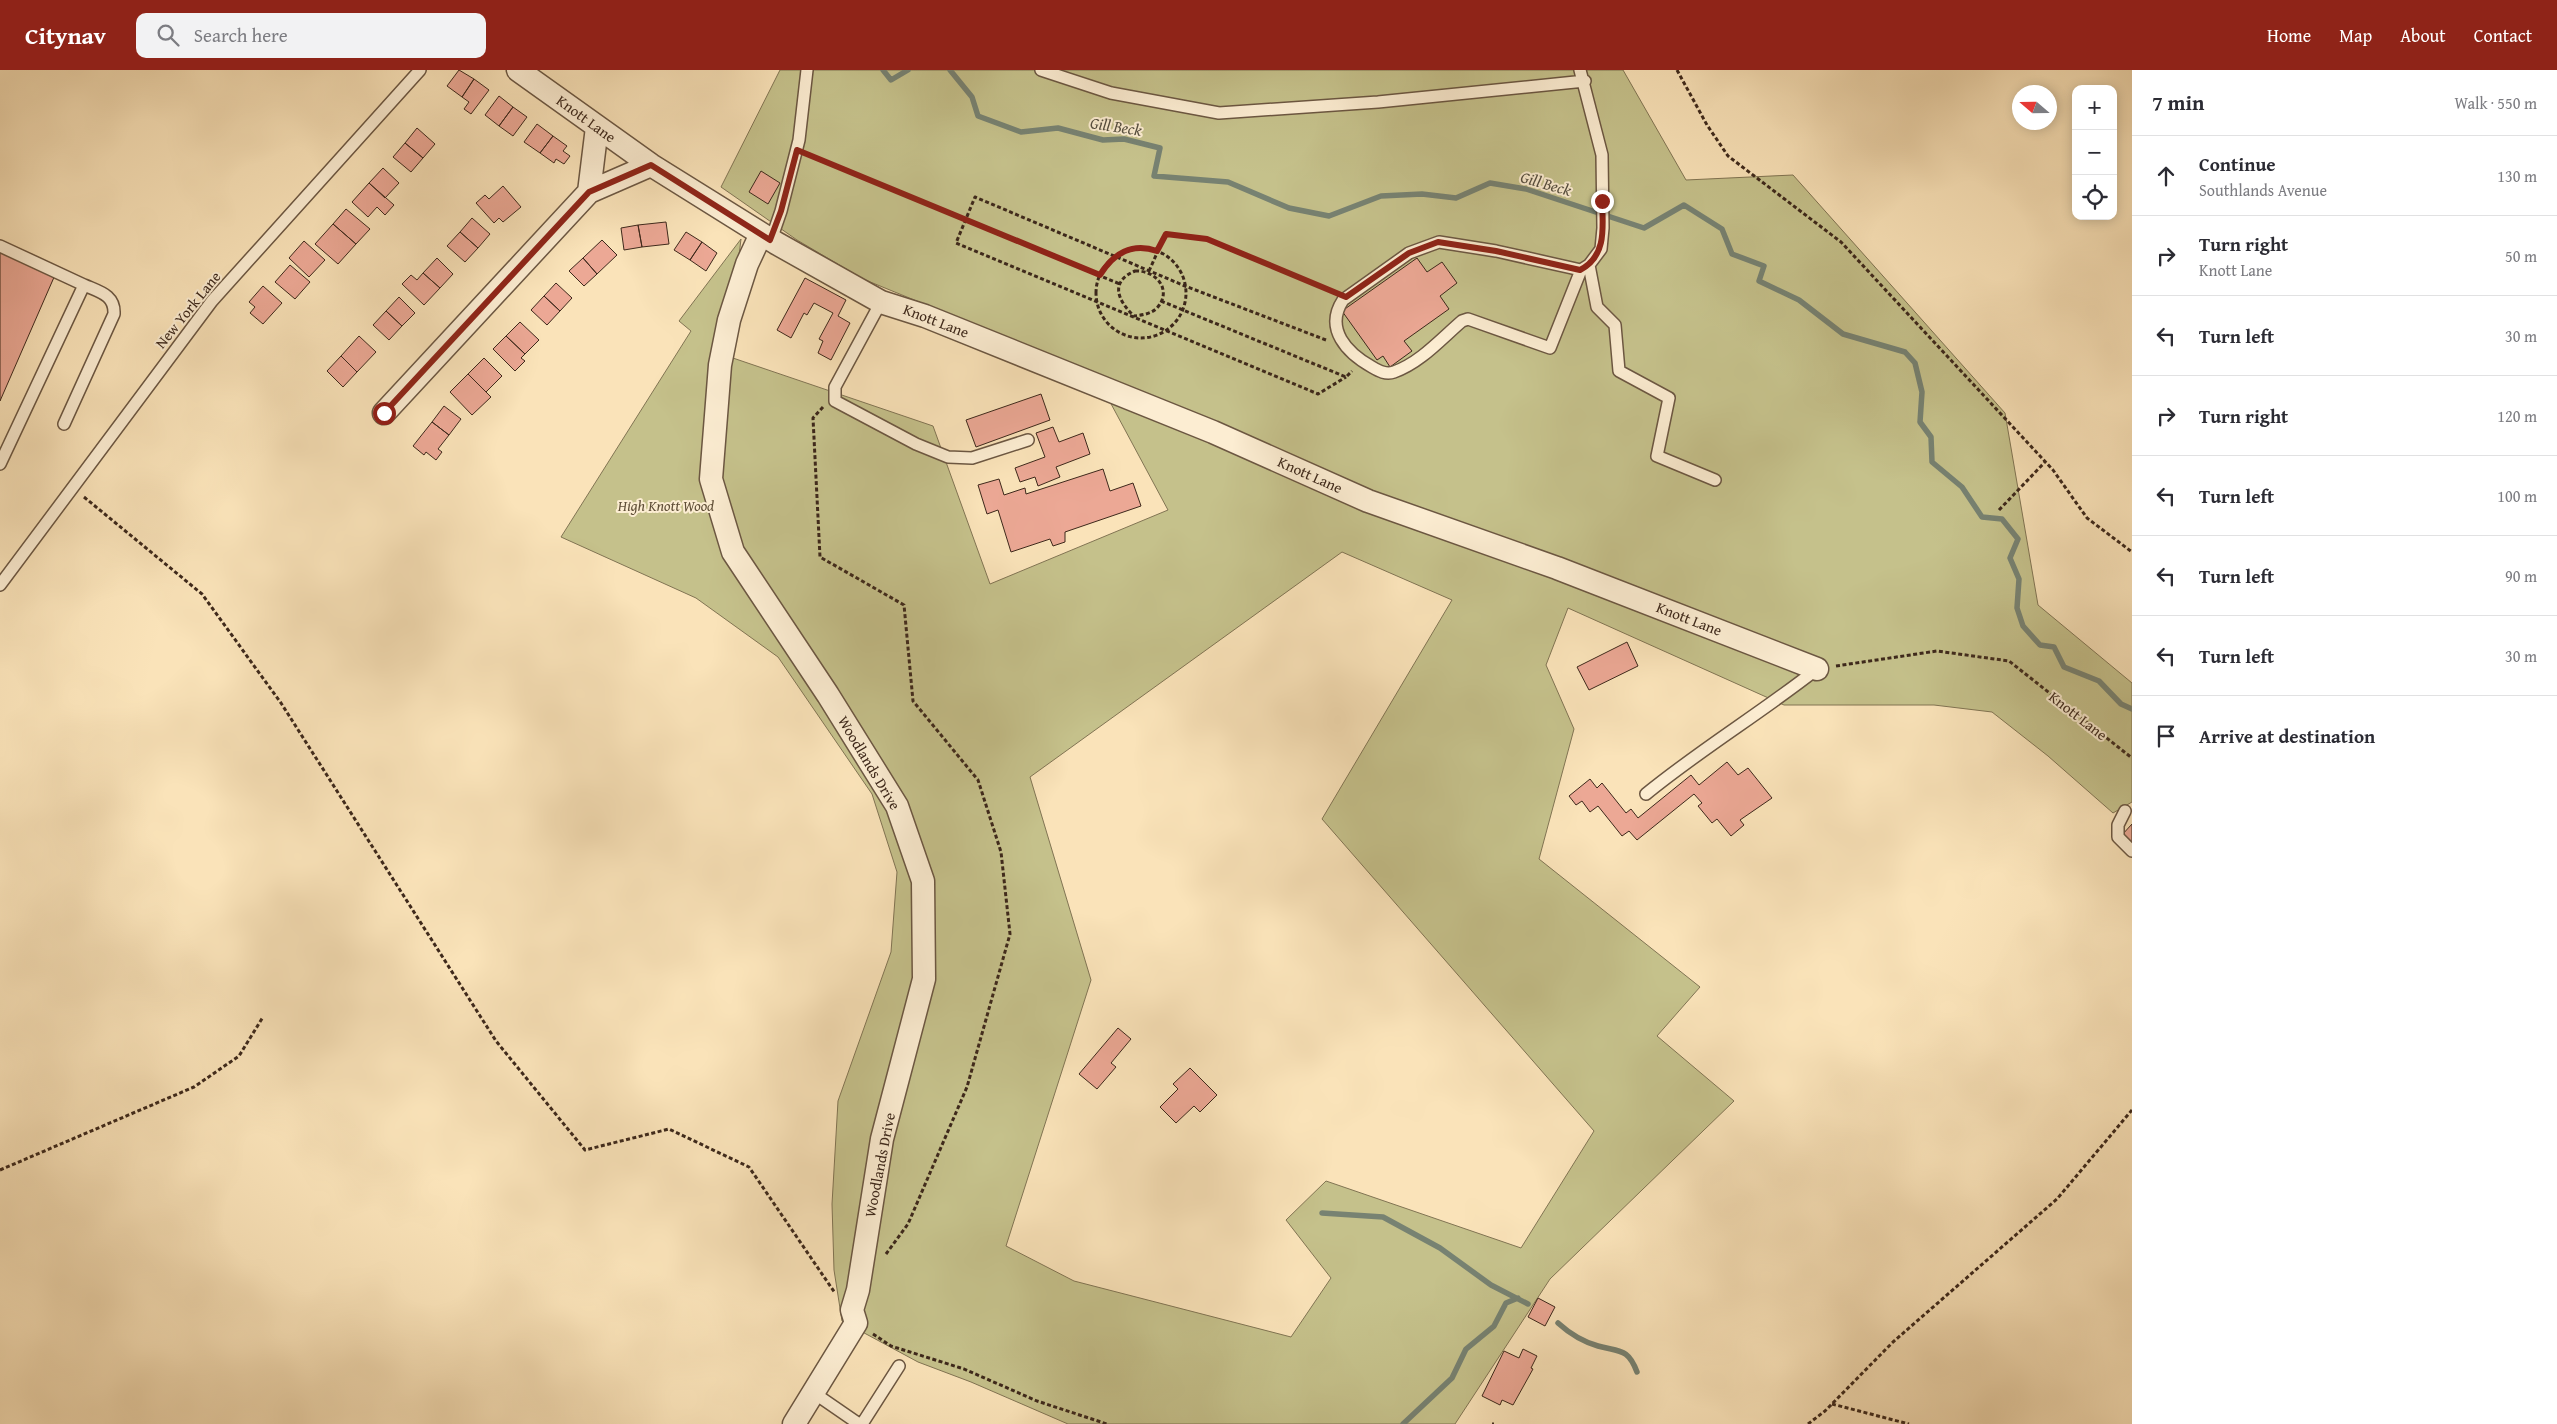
<!DOCTYPE html>
<html lang="en">
<head>
<meta charset="utf-8">
<style>
  :root { --surface:#fff; --page:#f2f2f3; --text:#2b2b33; --muted:#7c7c81; --line:#e1e1e2; --accent:#8f2418 }
  body { margin:0; font-family:"Gentium Book Plus",serif; background:var(--page); color:var(--text) }
  .controls { position:absolute; right:15px; top:15px; display:grid; overflow:hidden; border-radius:10px; box-shadow:0 2px 12px #0003 }
  .controls button { width:45px; height:45px; display:grid; place-items:center; padding:0; border:0; border-bottom:1px solid var(--line); background:var(--surface); color:var(--text); font:25px sans-serif }
  .compass { position:absolute; left:2012px; top:15px; width:45px; height:45px; border-radius:50%; background:var(--surface); box-shadow:0 2px 12px #0003; rotate:290deg }
  .stop { position:absolute; width:15px; height:15px; margin:-11px; border:4px solid #8f2418; border-radius:50%; background:#fff }
  .stop.end { background:#8f2418; border-color:#fff; box-shadow:0 1px 5px #0008 }
  .list { margin:0; padding:0; list-style:none }
  h2 { display:flex; justify-content:space-between; align-items:center; height:65px; margin:0; padding:0 20px; font-size:21px }
  h2 small { font-size:16px; font-weight:400; color:var(--muted) }
  .list li { display:grid; grid-template-columns:32px 1fr auto; gap:15px; align-items:center; box-sizing:border-box; height:80px; padding:0 20px; border-top:1px solid var(--line) }
  .list b { display:block; font-size:19px; white-space:nowrap }
  .list p { margin:0; font-size:16px; white-space:nowrap; color:var(--muted) }
  .list em { font-size:16px; font-style:normal; color:var(--muted) }
  .icon { flex:none; width:28px; height:28px; fill:none; stroke:currentColor; stroke-width:2; stroke-linecap:round; stroke-linejoin:round }
  .map { position:relative; flex:none; width:2132px; height:1354px; overflow:hidden }
  header { display:flex; align-items:center; gap:30px; box-sizing:border-box; height:70px; padding:0 25px; background:var(--accent); color:#fff }
  header strong { font-size:24px }
  nav { display:flex; gap:28px; margin-inline-start:auto; font-size:18px }
  .search { width:350px; height:45px; background:var(--page); display:flex; align-items:center; gap:12px; box-sizing:border-box; padding:0 18px; border-radius:10px; color:var(--muted); font-size:19px }
  main { display:flex }
  aside { flex:1; background:var(--surface) }
  .map>svg:first-child { display:block }
  .green { fill:#c5c18b; stroke:#817453; fill-rule:evenodd }
  .lines { fill:none; stroke-linecap:round; stroke-linejoin:round }
  .stream { stroke:#778272; stroke-width:5.5 }
  .building { fill:#eca895; stroke:#3d281b }
  .service-casing { stroke:#6c5742; stroke-width:14 }
  .minor-casing { stroke:#6c5742; stroke-width:25 }
  .path { stroke:#3d281b; stroke-width:3; stroke-dasharray:4 2.5; stroke-linecap:butt }
  .service { stroke:#fcedd2; stroke-width:11 }
  .minor { stroke:#fcedd2; stroke-width:22 }
  .route { stroke:#8f2418; stroke-width:6 }
  .labels { text-anchor:middle; stroke-width:4; stroke-linejoin:round; paint-order:stroke }
  .street-label { font-size:15px; fill:#3d281b; stroke:#fcedd2 }
  .park-label { font-size:15px; font-style:italic; fill:#5f4e37; stroke:#fcedd2 }
  .water-label { font-size:16px; font-style:italic; fill:#554e3f; stroke:#fcedd2 }
</style>
</head>
<body>
<header>
<strong>Citynav</strong>
<div class="search"><svg class="icon" aria-label="search" viewBox="0 0 24 24"><circle cx="10" cy="10" r="6"/><path d="M15 15l6 6"/></svg>Search here</div>
<nav><a>Home</a><a>Map</a><a>About</a><a>Contact</a></nav>
</header>
<main>
<div class="map">
<svg width="2132" height="1354" viewBox="0 0 2132 1354">
  <rect width="100%" height="100%" fill="#fae3b9"/>
  <filter id="stains"><feTurbulence type="fractalNoise" baseFrequency=".004" numOctaves="4"/><feColorMatrix values="0 0 0 0 .2 0 0 0 0 .09 0 0 0 0 .02 0 0 0 .5 -.17"/></filter>
  <radialGradient id="worn" r=".72"><stop offset=".6" stop-color="#630" stop-opacity="0"/><stop offset="1" stop-color="#630" stop-opacity=".3"/></radialGradient>
  <path class="green" d="M780 0H1623L1686 110 1793 105 2005 343 2038 535 2132 613V732L2113 743 2048 686 1992 642 1934 635H1784L1568 538 1546 595 1574 659 1539 789 1700 917 1657 966 1734 1031 1550 1209 1455 1354H1068L971 1312 918 1292 842 1251 834 1200 832 1134 838 1031 891 882 897 802 872 724 778 587 696 528 561 467 691 261 679 251 741 169 727 286 933 356 990 514 1168 440 1095 304 863 209 797 170 721 117ZM1342 482 1452 530 1322 749 1594 1061 1521 1178 1326 1111 1286 1150 1331 1208 1291 1267 1074 1211 1006 1176 1091 910 1030 707Z"/>
  <g class="lines">
    <path class="stream" d="M883 0 891 10 908 0
      M950 0 972 27 978 46 1021 62 1058 58 1103 70 1124 69 1160 78 1154 106 1228 112 1289 138 1329 146 1381 126 1422 124 1456 128 1490 113 1526 119 1644 158 1684 135 1722 159 1732 184 1764 196 1759 211 1799 230 1843 264 1905 282 1915 293 1922 322 1920 352 1931 367 1932 392 1962 417 1982 447 2002 449 2018 469 2010 488 2019 509 2017 538 2023 556 2040 575 2054 577 2064 597 2099 611 2121 634 2132 639
      M1322 1143 1383 1147 1440 1178 1491 1215 1528 1234
      M1558 1253C1569 1263 1584 1272 1598 1276 1620 1282 1628 1278 1637 1302
      M1403 1354 1452 1308 1466 1279 1494 1256 1506 1233 1518 1228"/>
  </g>
  <path class="building" d="M459 0 474 9 462 27 447 16Z
    M474 9 489 20 471 44 464 39 469 32 462 27Z
    M499 26 513 37 499 56 485 45Z
    M513 37 527 47 513 66 499 56Z
    M537 54 553 66 540 83 524 72Z
    M417 58 435 74 423 88 405 73Z
    M553 66 567 76 563 81 570 86 564 94 556 89 554 93 540 83Z
    M405 73 423 88 411 102 393 87Z
    M383 98 399 113 385 128 369 113Z
    M761 101 780 113 768 134 749 122Z
    M369 113 394 135 385 145 377 137 368 147 352 132Z
    M503 116 521 137 503 152 499 148 494 153 476 133 485 125 489 129Z
    M346 139 370 159 356 174 333 154Z
    M472 148 490 164 478 178 460 162Z
    M666 152 669 174 642 177 638 155Z
    M333 154 356 174 338 194 315 174Z
    M638 155 642 177 624 180 621 158Z
    M460 162 478 178 465 192 447 176Z
    M686 162 702 172 690 190 674 180Z
    M602 170 617 185 597 204 583 188Z
    M304 171 325 190 309 207 289 188Z
    M702 172 717 183 706 201 690 190Z
    M0 181 55 205 0 331Z
    M437 188 453 204 440 218 423 203Z
    M583 188 597 204 584 216 569 201Z
    M1417 188 1427 202 1442 192 1457 213 1440 226 1449 239 1404 271 1412 281 1390 297 1383 286 1377 290 1342 241Z
    M290 195 310 212 295 229 275 212Z
    M423 203 440 218 424 235 402 214 411 205 417 210Z
    M805 208 846 230 838 246 850 253 831 290 818 283 823 271 819 269 833 243 814 233 807 245 804 243 791 268 777 260Z
    M556 213 572 228 560 241 544 226Z
    M263 216 282 233 263 254 250 243 255 237 249 232Z
    M544 226 560 241 547 255 531 240Z
    M399 227 415 243 402 256 386 241Z
    M386 241 402 256 389 270 373 255Z
    M520 252 539 270 525 284 506 266Z
    M359 266 376 282 357 302 341 286Z
    M506 266 525 284 521 288 525 291 515 301 493 279Z
    M341 286 357 302 343 317 327 301Z
    M484 288 502 306 486 322 468 304Z
    M468 304 491 327 472 345 450 322Z
    M1041 324 1050 350 976 377 966 350Z
    M444 336 461 349 449 365 432 352Z
    M432 352 449 365 438 379 442 382 436 390 426 382 424 385 413 376Z
    M1053 357 1059 372 1083 363 1090 384 1056 397 1060 407 1038 416 1035 407 1020 412 1015 398 1045 387 1036 363Z
    M1103 399 1110 421 1133 413 1141 436 1065 462V472L1053 476 1050 469 1011 482 998 440 987 444 978 415 999 409 1004 425 1025 418 1026 424Z
    M1627 572 1638 596 1589 620 1577 597Z
    M1727 692 1738 705 1748 698 1772 728 1740 750 1744 755 1731 766 1717 749 1712 753 1698 736 1702 733 1694 724 1637 770 1629 761 1622 766 1598 736 1590 742 1582 731 1576 735 1569 726 1590 709 1597 718 1602 713 1626 743 1631 739 1638 748 1691 705 1699 715Z
    M2132 754V777L2121 766Z
    M1118 958 1131 969 1111 993 1116 997 1097 1019 1079 1004Z
    M1190 998 1217 1025 1200 1042 1194 1036 1176 1053 1160 1037 1178 1019 1173 1014Z
    M1538 1228 1555 1237 1545 1256 1528 1247Z
    M1523 1279 1537 1286 1531 1298 1533 1299 1513 1335 1502 1330 1500 1335 1482 1326 1504 1281 1519 1288Z"/>
  <g class="lines">
    <g class="service-casing">
      <path id="service" d="M1041 0 1111 23 1219 43 1378 32 1585 11
        M1580 0 1602 85 1603 158 1601 179 1589 195 1581 200 1550 278 1468 249 1462 251C1441 269 1420 293 1394 302 1386 305 1379 301 1372 297 1347 283 1324 259 1343 230L1409 183 1439 172 1496 181 1581 200
        M771 170 781 141 799 70 807 0
        M0 176 84 215 0 394
        M1589 195 1597 237 1615 255 1619 301 1669 328 1657 386 1715 410
        M881 232 835 317V331L916 374 948 387 972 388 1028 370
        M64 354 114 244C115 225 100 222 84 215
        M0 515 212 231 420 0
        M1646 724C1701 679 1761 643 1817 599
        M2125 741 2118 755V767L2132 781
        M814 1323 859 1354
        M862 1354 899 1296"/>
    </g>
    <g class="minor-casing">
      <path id="minor" d="M518 0 651 95 776 173 881 232 925 246 1213 362 1368 431 1557 498 1817 599
        M589 122 597 57
        M761 164 747 194 729 250 720 295 711 409 733 482 828 625 897 736 923 811 924 909 882 1069 858 1220 852 1240 856 1253 794 1354
        M384 343 589 122 651 95"/>
    </g>
    <path class="path" d="M1677 0 1707 55 1728 86 1841 172 2053 400 2087 448 2132 482
      M809 85 1120 214
      M1096 223a45 45 0 1 1 90 0a45 45 0 1 1-90 0Z
      M1135 201C1156 200 1173 220 1157 238 1151 244 1142 245 1134 246 1118 231 1109 212 1135 201Z
      M1149 201 1166 163 1207 169 1333 221
      M1161 231 1346 307 1352 301
      M1326 270 1185 216 975 127 956 173 1318 324 1346 307
      M823 337 813 348 820 487 904 535 913 631 978 710 1001 782 1010 864 967 1017 908 1154 886 1184
      M84 427 202 524 281 633 496 971 585 1080 669 1059 749 1097 835 1223
      M1999 440 2045 392
      M1836 596 1937 581 2009 591 2132 688
      M0 1100 194 1017 239 986 263 947
      M873 1264 891 1276 964 1299 1037 1331 1107 1354
      M1832 1334 1909 1354
      M1492 1354H1494
      M1808 1354 1825 1341 1893 1272 2057 1129 2132 1040"/>
    <use href="#service" class="service"/>
    <use href="#minor" class="minor"/>
  </g>
  <g class="lines">
    <path class="route" d="M384 343 589 122 651 95 770 170 781 141 797 80 1100 205C1113 184 1132 172 1157 181L1166 164 1207 169 1346 227 1409 183 1438 172 1496 181 1580 200C1607 186 1603 157 1602 131"/>
  </g>
  <g class="labels">
    <g class="street-label">
      <text transform="translate(586 49) rotate(36)" y="5">Knott Lane</text>
      <text transform="translate(188 240) rotate(-51)" y="5">New York Lane</text>
      <text transform="translate(936 251) rotate(21)" y="5">Knott Lane</text>
      <text transform="translate(1310 405) rotate(24)" y="5">Knott Lane</text>
      <text transform="translate(1689 549) rotate(21)" y="5">Knott Lane</text>
      <text transform="translate(2078 646) rotate(38)" y="5">Knott Lane</text>
      <text transform="translate(869 693) rotate(59)" y="5">Woodlands Drive</text>
      <text transform="translate(880 1095) rotate(-79)" y="5">Woodlands Drive</text>
    </g>
    <g class="park-label">
      <text x="666" y="441">High Knott Wood</text>
    </g>
    <g class="water-label">
      <text transform="translate(1116 56) rotate(9)" y="6">Gill Beck</text>
      <text transform="translate(1546 113) rotate(16)" y="6">Gill Beck</text>
    </g>
  </g>
  <rect width="100%" height="100%" filter="url(#stains)"/>
  <rect width="100%" height="100%" fill="url(#worn)"/>
</svg>
<div class="controls">
<button>+</button>
<button>−</button>
<button><svg class="icon" aria-label="locate" viewBox="0 0 24 24"><circle cx="12" cy="12" r="6"/><path d="M12 2v4M12 18v4M2 12h4M18 12h4"/></svg></button>
</div>
<svg class="compass" viewBox="-18 -18 36 36"><path d="M0-13l5 13h-10z" fill="#e53935"/><path d="M0 13l5-13h-10z" fill="#7c7c81"/></svg>
<div class="stop" style="left:384px;top:343px"></div>
<div class="stop end" style="left:1602px;top:131px"></div>
</div>
<aside>
<h2>7 min<small>Walk · 550 m</small></h2>
<ul class="list">
<li><svg class="icon" aria-label="ahead" viewBox="0 0 24 24"><path d="M12 20V5M6 11l6-6 6 6"/></svg><div><b>Continue</b><p>Southlands Avenue</p></div><em>130 m</em></li>
<li><svg class="icon" aria-label="right" viewBox="0 0 24 24"><path d="M7 20v-9h11M14 6l5 5-5 5"/></svg><div><b>Turn right</b><p>Knott Lane</p></div><em>50 m</em></li>
<li><svg class="icon" aria-label="left" viewBox="0 0 24 24"><path d="M17 20v-9H6M10 6l-5 5 5 5"/></svg><div><b>Turn left</b></div><em>30 m</em></li>
<li><svg class="icon" aria-label="right" viewBox="0 0 24 24"><path d="M7 20v-9h11M14 6l5 5-5 5"/></svg><div><b>Turn right</b></div><em>120 m</em></li>
<li><svg class="icon" aria-label="left" viewBox="0 0 24 24"><path d="M17 20v-9H6M10 6l-5 5 5 5"/></svg><div><b>Turn left</b></div><em>100 m</em></li>
<li><svg class="icon" aria-label="left" viewBox="0 0 24 24"><path d="M17 20v-9H6M10 6l-5 5 5 5"/></svg><div><b>Turn left</b></div><em>90 m</em></li>
<li><svg class="icon" aria-label="left" viewBox="0 0 24 24"><path d="M17 20v-9H6M10 6l-5 5 5 5"/></svg><div><b>Turn left</b></div><em>30 m</em></li>
<li><svg class="icon" aria-label="arrive" viewBox="0 0 24 24"><path d="M6 21V4h12l-3 4 3 4H6"/></svg><div><b>Arrive at destination</b></div></li>
</ul>
</aside>
</main>
</body>
</html>
